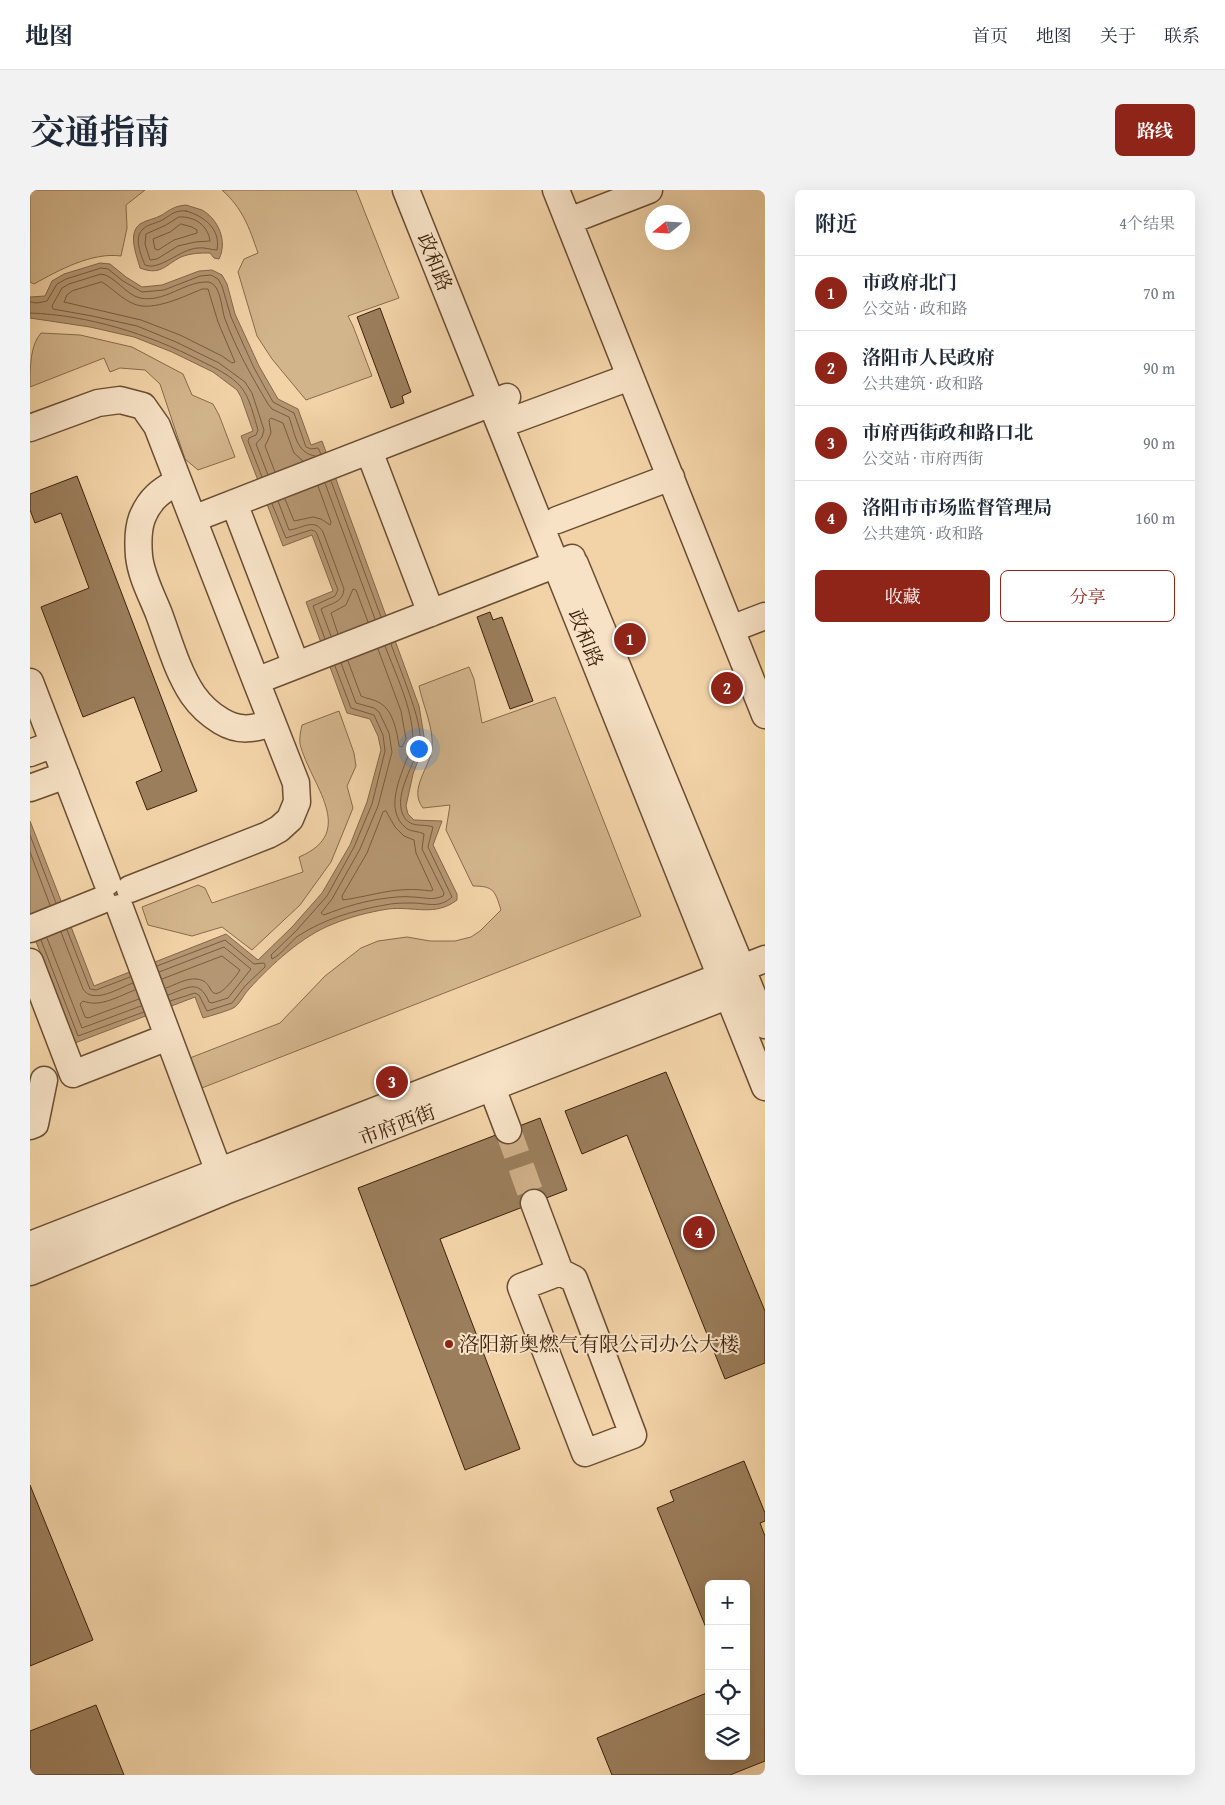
<!DOCTYPE html>
<html lang="zh">
<head>
<meta charset="utf-8">
<style>
  :root { --surface:#fff; --page:#f2f2f3; --text:#1f2937; --muted:#747a83; --line:#e0e1e3; --accent:#8f2418 }
  body { margin:0; font-family:"Gentium Book Plus","Noto Serif SC",serif; background:var(--page); color:var(--text) }
  .controls { position:absolute; right:15px; bottom:15px; display:grid; overflow:hidden; border-radius:8px; box-shadow:0 5px 20px #0002 }
  .controls button { width:45px; height:45px; display:grid; place-items:center; padding:0; border:0; border-bottom:1px solid var(--line); background:var(--surface); color:var(--text); font:25px sans-serif }
  .compass { position:absolute; left:615px; top:15px; width:45px; height:45px; border-radius:50%; background:var(--surface); box-shadow:0 5px 20px #0002; rotate:252deg }
  .you { position:absolute; left:388px; top:558px; width:18px; height:18px; margin:-12px; border:4px solid #fff; border-radius:50%; background:#1a73e8; box-shadow:0 0 0 8px #1a73e833 }
  .badge { display:grid; place-items:center; width:32px; height:32px; border-radius:50%; background:var(--accent); color:#fff; font-size:16px; font-weight:700 }
  .pin { position:absolute; translate:-50% -50%; border:2px solid #fff; box-shadow:0 1px 5px #0006 }
  .list { margin:0; padding:0; list-style:none }
  h2 { display:flex; justify-content:space-between; align-items:center; height:65px; margin:0; padding:0 20px; font-size:21px }
  h2 small { font-size:16px; font-weight:400; color:var(--muted) }
  .list li { display:grid; grid-template-columns:32px 1fr auto; gap:15px; align-items:center; box-sizing:border-box; height:75px; padding:0 20px; border-top:1px solid var(--line) }
  .list b { display:block; font-size:19px; white-space:nowrap }
  .list p { margin:0; font-size:16px; white-space:nowrap; color:var(--muted) }
  .list em { font-size:16px; font-style:normal; color:var(--muted) }
  .actions { display:flex; gap:10px; padding:15px 20px }
  .actions a { flex:1; padding:11px 0; border:1px solid var(--accent); border-radius:8px; text-align:center; font-size:18px; color:var(--accent) }
  .actions .main { background:var(--accent); color:#fff }
  .icon { flex:none; width:28px; height:28px; fill:none; stroke:currentColor; stroke-width:2; stroke-linecap:round; stroke-linejoin:round }
  .map { position:relative; flex:none; width:735px; height:1585px; overflow:hidden; border-radius:8px }
  header { display:flex; align-items:center; gap:30px; box-sizing:border-box; height:70px; padding:0 25px; background:var(--surface); border-bottom:1px solid var(--line) }
  header strong { font-size:24px }
  nav { display:flex; gap:28px; margin-inline-start:auto; font-size:18px }
  .intro { display:flex; align-items:center; justify-content:space-between; box-sizing:border-box; height:120px; padding:0 30px }
  h1 { margin:0; font-size:35px }
  .button { padding:12px 22px; border-radius:8px; background:var(--accent); color:#fff; font-size:18px; font-weight:700 }
  main { display:flex; gap:30px; padding:0 30px }
  aside { flex:1; background:var(--surface); border-radius:8px; box-shadow:0 5px 20px #0002 }
  .map>svg:first-child { display:block }
  .green { fill:#d3b58c; stroke:#886b4c }
  .water { fill:#b49672; stroke:#846749 }
  .lines { fill:none; stroke-linecap:round; stroke-linejoin:round }
  .shore { stroke:#785c3e; stroke-width:1 }
  .building { fill:#9b7e5c; stroke:#3c210b }
  .minor-tunnel { stroke:#ceaf88; stroke-width:26; stroke-dasharray:26 13; stroke-linecap:butt }
  .minor-casing { stroke:#6a4e32; stroke-width:29 }
  .minor { stroke:#f7e2c6; stroke-width:26 }
  .poi-dot { fill:#8f2418; stroke:#f7e2c6; stroke-width:2 }
  .labels { text-anchor:middle; stroke-width:4; stroke-linejoin:round; paint-order:stroke }
  .street-label { font-size:20px; fill:#3c210b; stroke:#f7e2c6 }
  .poi-label { font-size:20px; fill:#3c210b; stroke:#f7e2c6; text-anchor:start }
</style>
</head>
<body>
<header>
<strong>地图</strong>
<nav><a>首页</a><a>地图</a><a>关于</a><a>联系</a></nav>
</header>
<div class="intro"><h1>交通指南</h1><a class="button">路线</a></div>
<main>
<div class="map">
<svg width="735" height="1585" viewBox="0 0 735 1585">
  <rect width="100%" height="100%" fill="#f2d3a7"/>
  <filter id="stains"><feTurbulence type="fractalNoise" baseFrequency=".004" numOctaves="4"/><feColorMatrix values="0 0 0 0 .2 0 0 0 0 .09 0 0 0 0 .02 0 0 0 .5 -.17"/></filter>
  <radialGradient id="worn" r=".72"><stop offset=".6" stop-color="#630" stop-opacity="0"/><stop offset="1" stop-color="#630" stop-opacity=".3"/></radialGradient>
  <path class="green" d="M0 0H115L96 15 97 38 91 66C62 62 29 80 4 94L0 92Z
    M192 0H326L369 108 318 126 323 136 342 186 276 210 242 169 227 146 208 82 214 69 228 63C219 37 213 19 192 0Z
    M11 143 50 145 102 157 153 184 162 205 183 214 189 225 205 267 168 280 155 269 130 194 115 180 90 178 80 182 74 168 0 197C0 178 0 155 11 143Z
    M439 477 444 489 452 533 525 507 611 726 159 903 147 873 250 833 295 786 331 758 348 751 377 747 400 751H425L441 747 450 741 471 720C465 701 464 696 443 696L416 640 420 615 393 618C378 599 400 578 402 558 404 538 393 516 389 496Z
    M309 521 324 563 326 576 317 596 323 618 301 672 270 715 222 760 192 737 162 746 118 735 112 717 168 695 175 698 182 713 273 682 269 667C329 642 280 594 270 554 269 548 271 540 272 535Z"/>
  <path class="water" d="M156 15C161 17 167 18 172 20 188 29 198 51 189 69L184 68 180 63C170 63 161 63 151 67 135 75 131 86 110 78 107 66 97 44 110 34 116 30 125 29 132 25 141 19 145 16 156 15Z
    M70 73 80 74 96 87 112 97 132 95 169 81 182 80 192 85 197 94 205 124 229 176 248 209 268 219 281 255 292 251 389 516 395 552 383 584 376 616 378 624 384 630 412 631 403 655 427 704V710C405 727 384 716 358 719 339 722 320 727 303 734 272 746 242 774 219 799 214 804 211 812 205 817 201 820 180 826 173 828L165 807 45 853 0 736V631L64 796 196 744 228 770 262 737 292 703 320 655 337 612 351 560 348 546 340 529 317 523 276 412 303 401 282 345 253 356 211 246 223 241 211 207 207 200 183 182 142 162 104 147 60 137 0 128V107L15 106 22 91 34 84Z"/>
  <g class="lines">
    <path class="shore" d="M156 21C174 26 191 39 187 60 182 60 174 57 168 58 150 59 130 81 115 75 111 66 104 48 112 40 117 34 128 33 134 29 142 24 145 20 156 21Z
      M149 27C164 26 178 35 180 51L165 52 148 56 127 69 120 70 115 54 116 44 136 35Z
      M151 34 162 37 167 40V43L144 50 128 60 125 59 123 49 140 42Z
      M72 92C83 99 92 109 104 114 123 122 155 106 172 99H178L188 132 205 172 202 173 192 166 150 145 111 130 34 112 37 105 42 101Z
      M0 112 7 113 17 111 27 94 36 89 71 78 78 79 93 91 112 102 134 100 170 86 181 85 188 89 192 96 201 127 224 178 243 212 264 223 276 257 281 259 288 258 291 264
      M0 123C58 125 118 144 169 170 183 177 201 185 211 197 220 208 224 227 228 240L226 245 219 248 218 251 232 287
      M245 282 235 256 241 243 239 230 241 228 253 233 264 263 273 271
      M238 285 226 254 232 247 234 240 222 203 215 192 189 173 146 152 107 136 62 126 23 119 22 116 32 98 39 94 71 84C84 85 96 105 110 108 134 113 154 92 176 92 191 91 191 118 195 129 206 159 222 187 238 214L242 219 259 227C265 243 266 263 285 266
      M301 291 351 427
      M295 293 345 429
      M255 309 264 331 283 327 291 329 300 335 301 332 288 296
      M248 311 259 340C272 339 284 327 293 342L314 399C313 413 301 413 291 419L301 446
      M242 314 256 348 281 340 285 341 287 344 308 400 305 406 283 416 295 449
      M308 444 301 423 316 415 323 399 326 400 338 432
      M318 471 331 506C337 509 344 509 350 513 363 520 367 542 369 556L372 557 376 549 371 521 348 459
      M311 473 326 513 344 518 349 522 359 543 362 562 348 616 330 659 302 709 291 723 294 725C314 717 337 710 358 708 366 707 374 706 382 707 393 707 402 711 413 706L414 703 392 659 394 644C389 641 381 642 376 638 354 620 370 588 378 566 380 561 384 554 383 548 382 517 366 485 355 456
      M305 476 321 518 344 525 353 545 355 561 342 614 324 657 297 706 266 741 241 765 242 769C252 764 259 753 268 746 294 729 325 720 355 715 363 713 373 713 382 713 397 713 409 719 422 707L398 657 403 637C392 633 380 639 373 625 363 604 386 573 390 552 393 532 368 475 361 454
      M356 621 365 637 374 646 384 650 386 663 403 700 401 701C365 696 347 705 313 710L312 706 337 663 353 622Z
      M0 645 26 713
      M0 662 20 715
      M37 740 60 799 66 800 100 787
      M31 742 53 799C63 815 89 798 103 793
      M17 748 52 838 111 816
      M11 750 48 846 114 822
      M127 776 195 750 224 774 233 773 235 774V777L215 796 202 813 177 821 169 805 165 803 140 811
      M129 782 194 757 221 779 198 808 182 813 179 812C169 788 157 798 138 805
      M132 789 192 766 210 780C207 785 191 807 184 803 179 801 180 790 166 789 156 788 145 795 136 798
      M105 800C89 806 70 818 53 811L50 814 55 827 58 828 109 809"/>
  </g>
  <path class="building" d="M350 118 381 202 372 206 374 213 361 218 327 127Z
    M47 286 167 601 117 620 106 592 132 581 104 507 53 527 11 417 59 398 31 323 5 333 0 320V304Z
    M460 422 463 430 472 427 503 511 480 519 447 427Z
    M636 882 735 1121V1173L695 1189 597 945 552 964 535 921Z
    M510 928 537 1000 410 1049 490 1259 435 1280 328 998Z
    M714 1271 735 1323V1331L730 1333 735 1346V1571L700 1585H582L567 1548 679 1502V1566H716V1394H679V1445L627 1318 644 1311 640 1301Z
    M0 1295 63 1450 0 1476Z
    M66 1515 94 1585H0V1541Z"/>
  <g class="lines">
    <path class="minor-tunnel" d="M478 940 504 1013"/>
    <g class="minor-casing">
      <path id="minor" d="M376 0 735 897
        M526 0 735 525
        M539 31 619 0
        M477 207 163 329 226 491 542 368
        M486 229 600 187
        M0 238 68 213 90 210 113 216 127 236 163 329
        M339 261 401 423
        M148 291C131 301 120 308 112 328 108 339 108 354 109 366 111 386 122 406 129 424 139 451 147 481 163 505 170 515 181 525 191 531 209 542 224 539 242 533
        M204 313 266 475
        M527 330 641 287
        M545 374 735 835
        M701 439 735 426
        M0 492 77 692
        M0 563 24 554
        M0 598 36 585
        M100 699 238 645 249 639 260 629 267 612 266 593 226 491
        M90 718 189 982
        M0 739 72 710
        M0 772 43 884 138 847
        M456 882 478 940
        M0 936 5 934 14 890
        M504 1013 530 1082 544 1089 603 1245 555 1263 491 1097 530 1082
        M0 1055 735 769
        M0 1082 195 1001 715 799"/>
    </g>
    <use href="#minor" class="minor"/>
  </g>
  <circle class="poi-dot" cx="419" cy="1154" r="5"/>
  <g class="labels">
    <g class="street-label">
      <text transform="translate(405 72) rotate(68)" y="7">政和路</text>
      <text transform="translate(556 448) rotate(68)" y="7">政和路</text>
      <text transform="translate(367 935) rotate(-21)" y="7">市府西街</text>
    </g>
    <g class="poi-label">
      <text x="429" y="1161">洛阳新奥燃气有限公司办公大楼</text>
    </g>
  </g>
  <rect width="100%" height="100%" filter="url(#stains)"/>
  <rect width="100%" height="100%" fill="url(#worn)"/>
</svg>
<div class="controls">
<button>+</button>
<button>−</button>
<button><svg class="icon" aria-label="locate" viewBox="0 0 24 24"><circle cx="12" cy="12" r="6"/><path d="M12 2v4M12 18v4M2 12h4M18 12h4"/></svg></button>
<button><svg class="icon" aria-label="layers" viewBox="0 0 24 24"><path d="M12 4l9 5-9 5-9-5zM3 14l9 5 9-5"/></svg></button>
</div>
<svg class="compass" viewBox="-18 -18 36 36"><path d="M0-13l5 13h-10z" fill="#e53935"/><path d="M0 13l5-13h-10z" fill="#747a83"/></svg>
<div class="you"></div>
<div class="pin badge" style="left:600px;top:449px">1</div>
<div class="pin badge" style="left:697px;top:498px">2</div>
<div class="pin badge" style="left:362px;top:892px">3</div>
<div class="pin badge" style="left:669px;top:1042px">4</div>
</div>
<aside>
<h2>附近<small>4个结果</small></h2>
<ul class="list">
<li><span class="badge">1</span><div><b>市政府北门</b><p>公交站 · 政和路</p></div><em>70 m</em></li>
<li><span class="badge">2</span><div><b>洛阳市人民政府</b><p>公共建筑 · 政和路</p></div><em>90 m</em></li>
<li><span class="badge">3</span><div><b>市府西街政和路口北</b><p>公交站 · 市府西街</p></div><em>90 m</em></li>
<li><span class="badge">4</span><div><b>洛阳市市场监督管理局</b><p>公共建筑 · 政和路</p></div><em>160 m</em></li>
</ul>
<div class="actions"><a class="main">收藏</a><a>分享</a></div>
</aside>
</main>
</body>
</html>
